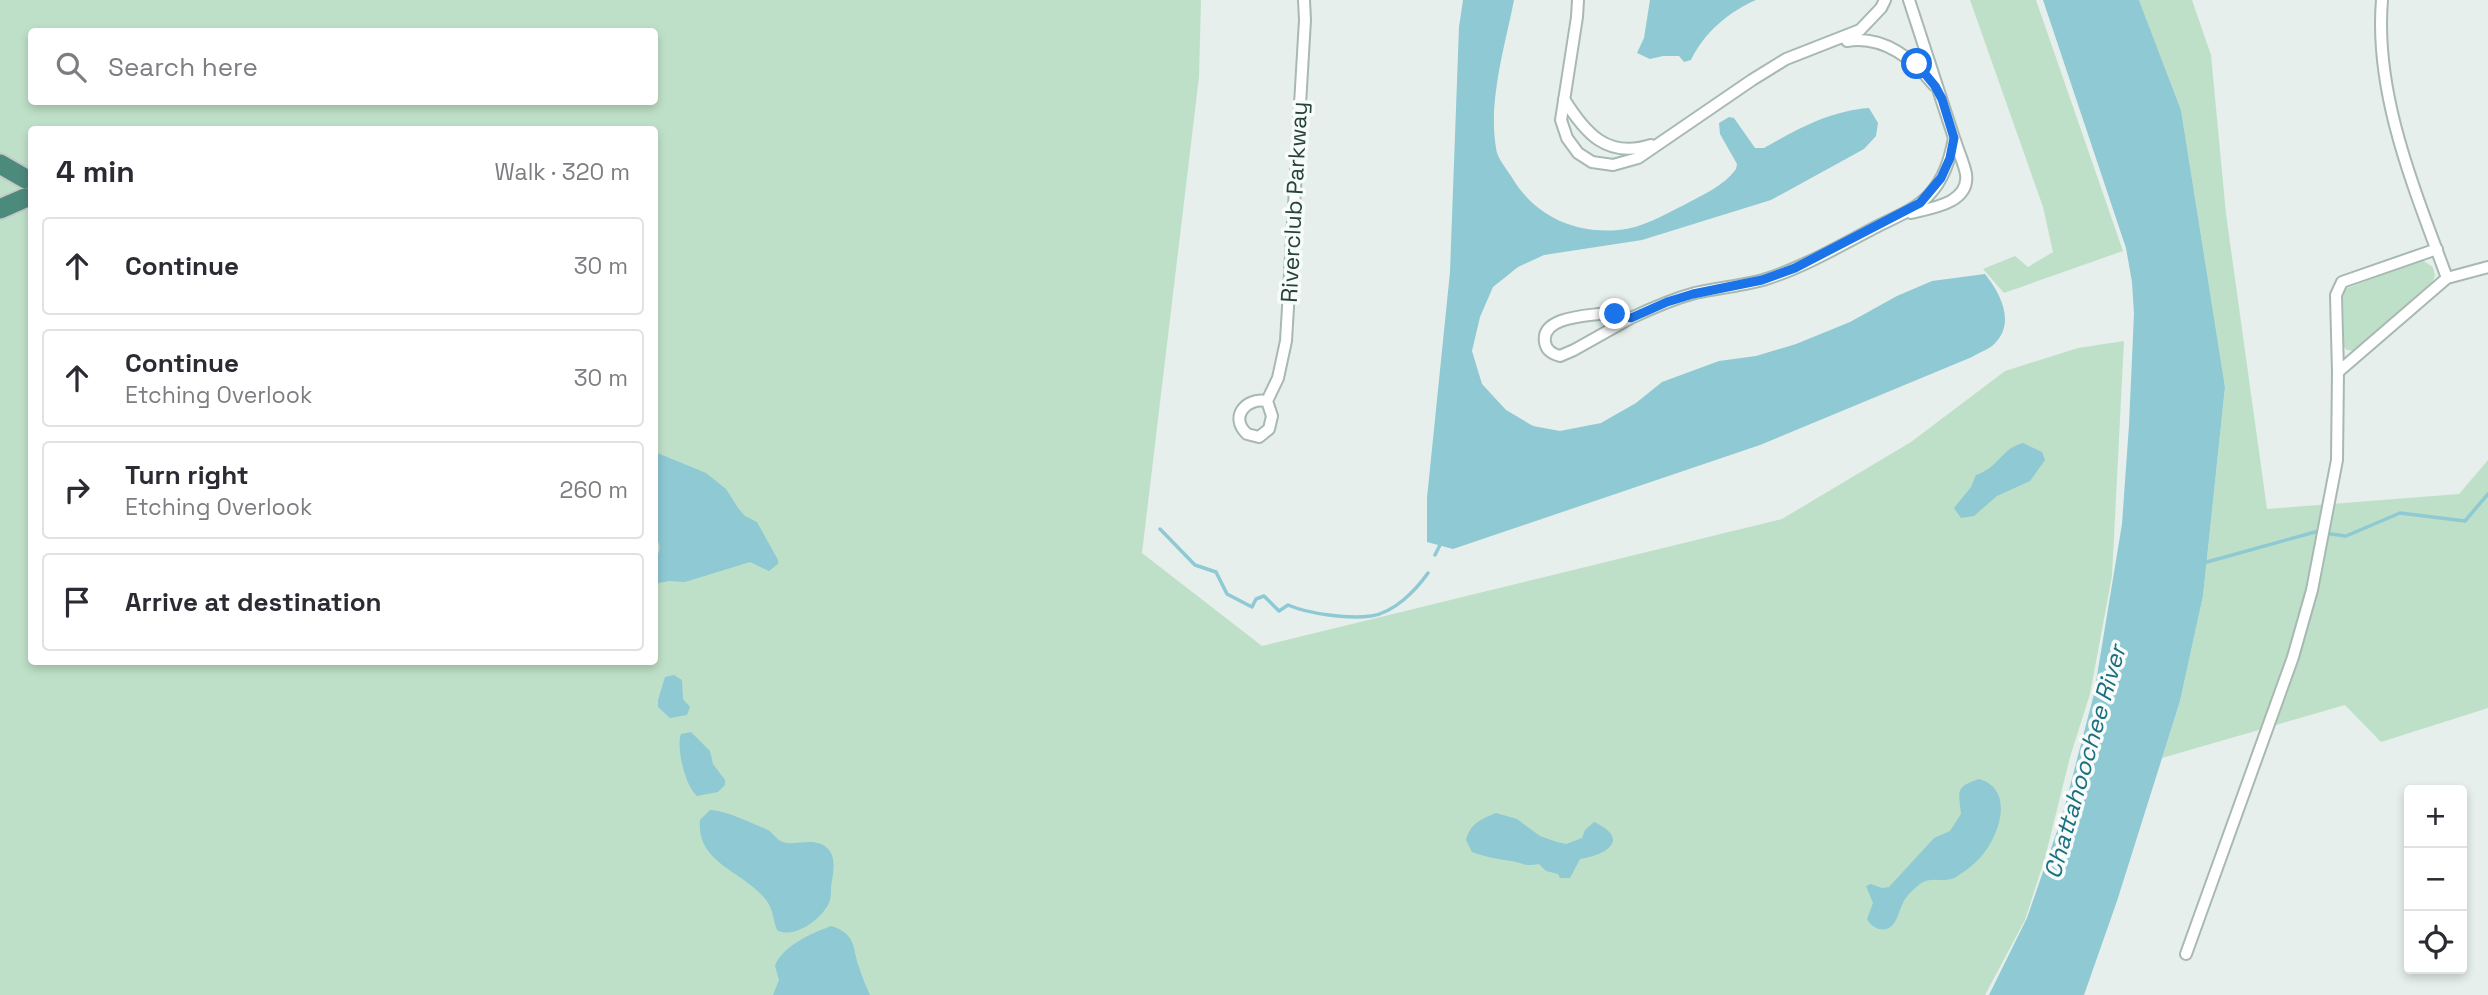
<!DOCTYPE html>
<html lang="en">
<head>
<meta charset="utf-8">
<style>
  :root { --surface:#fff; --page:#f2f2f3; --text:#2b2b33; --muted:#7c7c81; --line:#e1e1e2 }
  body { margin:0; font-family:"Space Grotesk",sans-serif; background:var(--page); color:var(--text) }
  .controls { position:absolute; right:21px; bottom:21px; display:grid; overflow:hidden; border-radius:7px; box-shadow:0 4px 10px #0003 }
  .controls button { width:63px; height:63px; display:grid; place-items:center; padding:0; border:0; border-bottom:2px solid var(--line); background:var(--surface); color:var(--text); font:35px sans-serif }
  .stop { position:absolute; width:21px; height:21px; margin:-16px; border:5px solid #1a73e8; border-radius:50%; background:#fff }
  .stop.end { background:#1a73e8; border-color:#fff; box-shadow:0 2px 7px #0008 }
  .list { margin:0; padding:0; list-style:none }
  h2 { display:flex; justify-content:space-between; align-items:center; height:91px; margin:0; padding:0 28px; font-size:30px }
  h2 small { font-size:23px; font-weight:400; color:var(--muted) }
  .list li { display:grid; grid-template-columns:46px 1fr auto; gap:21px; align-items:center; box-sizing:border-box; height:98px; margin:0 14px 14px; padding:0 14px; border:2px solid var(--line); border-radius:7px }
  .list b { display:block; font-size:26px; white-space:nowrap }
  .list p { margin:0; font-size:23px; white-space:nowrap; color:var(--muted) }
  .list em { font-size:23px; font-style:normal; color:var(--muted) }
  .icon { flex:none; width:38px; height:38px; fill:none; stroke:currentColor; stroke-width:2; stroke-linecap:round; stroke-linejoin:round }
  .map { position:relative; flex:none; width:2488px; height:995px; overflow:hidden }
  .search { position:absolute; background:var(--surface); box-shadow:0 4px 10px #0003; left:28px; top:28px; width:630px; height:77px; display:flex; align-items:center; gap:18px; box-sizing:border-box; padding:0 24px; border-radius:7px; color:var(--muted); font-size:26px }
  .panel { position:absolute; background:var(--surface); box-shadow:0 4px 10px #0003; left:28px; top:126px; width:630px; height:539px; border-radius:7px }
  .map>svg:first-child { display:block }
  .green { fill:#bfe0c8; fill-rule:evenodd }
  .water { fill:#8ec9d4 }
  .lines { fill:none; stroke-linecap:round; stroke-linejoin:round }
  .stream { stroke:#8ec9d4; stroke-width:3.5 }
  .minor-casing { stroke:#a8b8b2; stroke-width:14 }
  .trunk-casing { stroke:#c2cac8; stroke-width:23 }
  .minor { stroke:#fff; stroke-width:10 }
  .trunk { stroke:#4c8a7c; stroke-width:19 }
  .route { stroke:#1a73e8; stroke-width:9 }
  .labels { text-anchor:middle; stroke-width:7; stroke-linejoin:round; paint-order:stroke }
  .street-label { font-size:23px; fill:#24423a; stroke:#f7fbf9 }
  .water-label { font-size:24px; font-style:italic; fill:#1c6f80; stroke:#f7fbf9 }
</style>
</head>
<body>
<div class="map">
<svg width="2488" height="995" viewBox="0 0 2488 995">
  <rect width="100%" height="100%" fill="#e6efeb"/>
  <path class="green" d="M0 0H1201L1199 77 1142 553 1262 646 1782 519 1911 442 2005 371 2078 348 2124 341 2112 576 2090 694 2070 757 2045 858 2025 920 1985 995H0ZM32 32H654V102H32ZM32 130H654V662H32Z
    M1970 0H2036L2123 251 2004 293 1983 269 2015 256 2028 267 2053 252 2043 207Z
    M2139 0H2192L2211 55 2226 214 2267 509 2459 494 2488 460V708L2381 742 2345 705 2162 758 2180 701 2203 596 2225 387 2181 110Z
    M2422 260 2433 267 2435 276 2432 282 2354 351 2347 350 2344 347 2343 298 2345 289Z"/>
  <path class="water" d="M1463 0H1514C1505 46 1488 101 1496 148 1497 158 1506 168 1511 176 1534 216 1574 234 1619 230 1642 228 1664 215 1684 205 1702 195 1724 186 1736 169L1737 164 1720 134 1719 123 1729 117 1734 118 1755 148H1764C1798 129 1829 111 1869 108L1878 123 1876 136 1864 149 1771 200 1642 240 1544 255 1518 267 1493 287 1480 317 1472 351 1482 384 1506 410 1533 426 1560 431 1601 423 1636 403 1662 382 1719 361 1756 356 1796 344 1850 322 1897 296 1932 281 1985 274C2001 294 2017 325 1992 346 1987 350 1978 353 1972 357L1760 445 1453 549 1427 542V498L1450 272 1459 27Z
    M1650 0H1756C1728 12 1704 33 1691 60L1684 62 1679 56H1663L1650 59 1637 53 1644 38Z
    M2043 0H2139L2181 110 2225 387 2203 596 2180 701 2117 901 2084 995H1989L2027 918 2062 817 2094 694 2122 524 2129 425 2134 314 2132 282 2126 248Z
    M2023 443 2042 452 2045 460 2030 481 1997 496 1974 516 1961 518 1954 508 1971 487 1976 475C2000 467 2000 449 2023 443Z
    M655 452 706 473 726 489 738 508 745 516 757 522 778 560V564L769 571 750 562 685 582 669 581 655 584C655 579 653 570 654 565 658 552 664 548 655 536Z
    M674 675 682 680 683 699 690 707 687 715 670 718 658 707V700L665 677Z
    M691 732 710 751 713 764 725 780V785L718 792 697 796C685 786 676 747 681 734Z
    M1979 779C2017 790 1998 840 1978 860 1972 866 1964 872 1956 877 1945 884 1932 875 1920 884 1915 888 1909 893 1905 899 1898 910 1897 933 1879 929 1873 927 1870 924 1867 919L1873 903 1866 886 1871 884 1882 888 1889 887 1934 838 1950 831 1961 814C1959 792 1954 787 1979 779Z
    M710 810C725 810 751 823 766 829 772 831 776 840 783 842 793 846 808 839 821 844 839 852 833 872 831 887 831 893 831 898 829 903 822 919 793 940 777 930 773 920 773 908 766 900 744 871 696 864 700 820Z
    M1496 813 1517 819 1540 836 1557 842 1566 844 1582 838 1585 830 1594 822C1631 839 1607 855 1580 859L1570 878H1560L1558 874 1546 871 1539 864C1523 867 1524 863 1511 861 1497 859 1486 857 1472 852L1466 840C1470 824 1481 819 1496 813Z
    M831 926C857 934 852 948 859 967 862 977 866 986 870 995H773L779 980 775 966C782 946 812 933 831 926Z"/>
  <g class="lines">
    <path class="stream" d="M1160 529 1195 565 1216 572 1227 594 1252 607 1256 599 1264 596 1279 611 1288 605C1309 614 1348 619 1371 616 1394 613 1416 590 1428 573
      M1435 555 1440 545
      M2204 560 2207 562 2315 532 2346 536 2400 513 2465 521 2488 494"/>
    <g class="minor-casing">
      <path id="minor" d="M1578 0 1577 17 1561 120 1567 138 1578 153 1592 162 1613 165 1638 158 1752 80 1786 59 1860 30 1881 8 1885 0
        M2382 0C2374 95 2415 190 2447 278
        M1847 41C1883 35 1912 58 1934 85
        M1564 99C1585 133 1607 159 1651 145
        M1911 213C1932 208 1970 203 1966 174 1964 163 1958 151 1955 140
        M1599 314H1615L1631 318 1574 350 1560 356C1552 354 1546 350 1545 342 1541 318 1583 316 1599 314Z
        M1631 318C1652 308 1673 299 1695 293 1718 288 1741 286 1763 280 1802 268 1838 247 1874 228 1893 218 1914 211 1929 195 1944 179 1950 159 1954 138L1909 0
        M2338 372 2447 278 2488 267
        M1267 401C1246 397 1229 417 1247 434L1259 437 1269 429 1272 416 1267 401 1278 378 1286 341 1305 20 1304 0
        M2186 954 2293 657 2312 590 2337 460 2338 372 2336 295 2342 282 2437 249"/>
    </g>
    <g class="trunk-casing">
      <path id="trunk" d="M0 164 26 179
        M0 209 25 198"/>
    </g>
    <use href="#minor" class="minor"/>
    <use href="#trunk" class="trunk"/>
  </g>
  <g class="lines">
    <path class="route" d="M1615 314 1631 318 1667 302 1693 294 1762 280 1795 268 1920 203 1941 178 1950 158 1954 138 1942 99 1935 86 1917 64"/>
  </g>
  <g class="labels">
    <g class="street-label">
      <text transform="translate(1294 202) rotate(-87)" y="8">Riverclub Parkway</text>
    </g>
    <g class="water-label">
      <text transform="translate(2085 762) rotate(-74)" y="8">Chattahoochee River</text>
    </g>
  </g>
</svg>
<div class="controls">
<button>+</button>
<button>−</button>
<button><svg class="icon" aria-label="locate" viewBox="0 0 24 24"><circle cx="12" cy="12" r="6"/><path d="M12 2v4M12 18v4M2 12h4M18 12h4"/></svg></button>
</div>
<div class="stop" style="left:1917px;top:64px"></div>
<div class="stop end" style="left:1615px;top:314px"></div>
<div class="search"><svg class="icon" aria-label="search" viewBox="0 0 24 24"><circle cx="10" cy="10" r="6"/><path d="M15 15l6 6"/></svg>Search here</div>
<section class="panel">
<h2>4 min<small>Walk · 320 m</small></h2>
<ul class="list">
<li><svg class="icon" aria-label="ahead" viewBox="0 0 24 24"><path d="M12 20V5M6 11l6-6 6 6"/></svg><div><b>Continue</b></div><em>30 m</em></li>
<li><svg class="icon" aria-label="ahead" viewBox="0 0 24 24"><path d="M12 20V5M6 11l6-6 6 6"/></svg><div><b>Continue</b><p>Etching Overlook</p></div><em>30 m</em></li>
<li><svg class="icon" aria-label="right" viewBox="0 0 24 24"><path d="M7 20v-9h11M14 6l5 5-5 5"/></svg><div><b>Turn right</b><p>Etching Overlook</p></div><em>260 m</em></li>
<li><svg class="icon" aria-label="arrive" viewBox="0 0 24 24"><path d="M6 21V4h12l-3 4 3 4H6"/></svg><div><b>Arrive at destination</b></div></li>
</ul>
</section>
</div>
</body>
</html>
